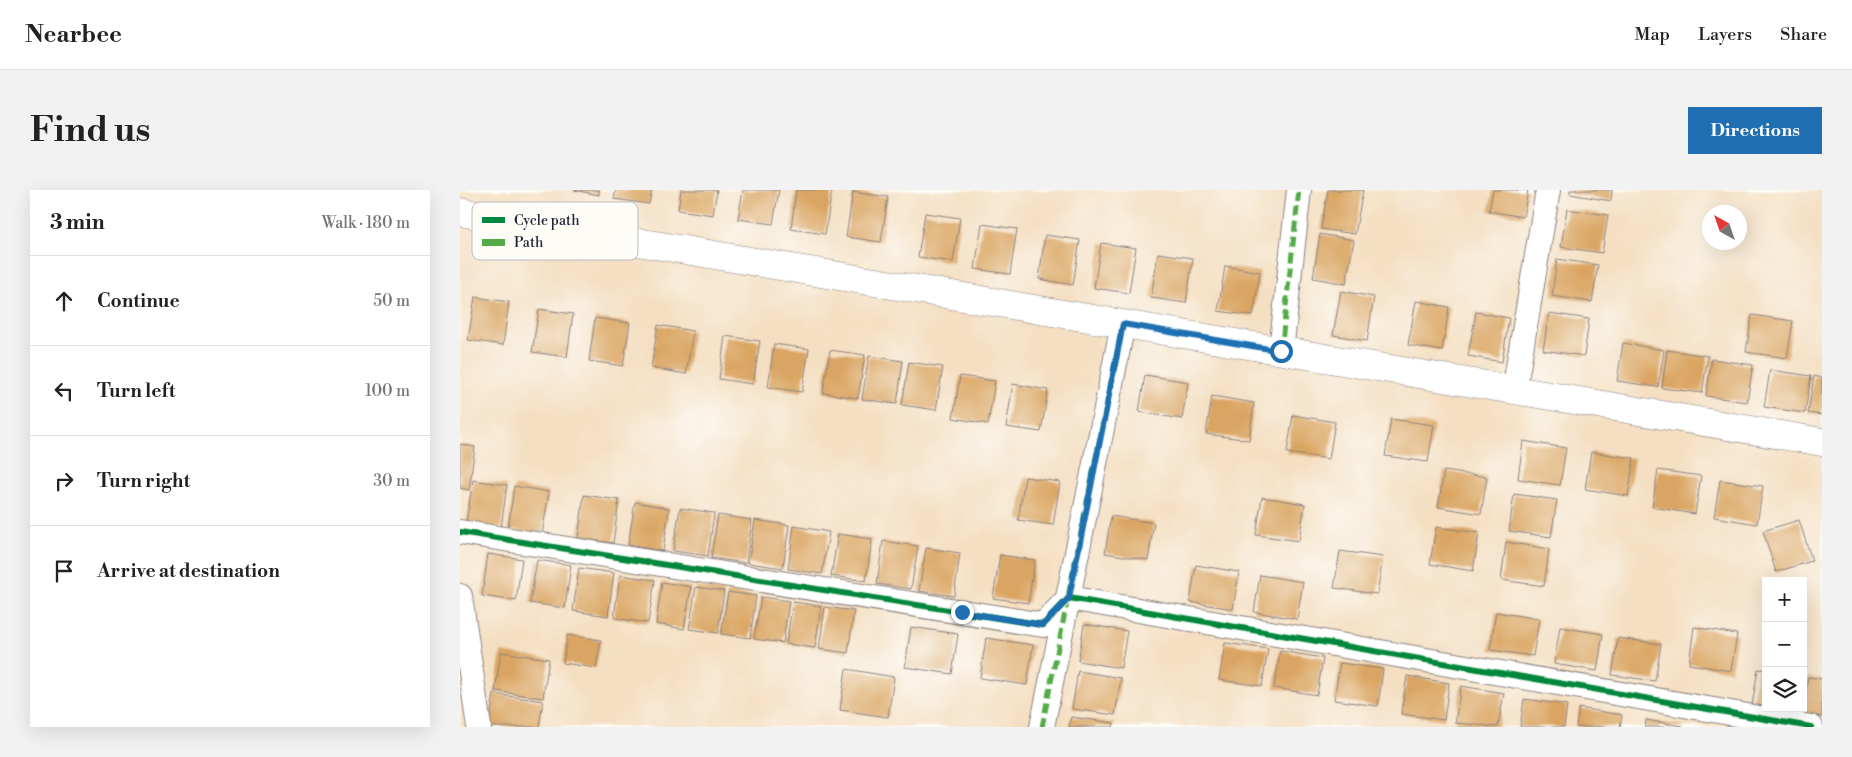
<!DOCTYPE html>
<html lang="en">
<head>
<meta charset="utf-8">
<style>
  :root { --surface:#fff; --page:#f2f2f2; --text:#222; --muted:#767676; --line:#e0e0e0; --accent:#1f6fb2 }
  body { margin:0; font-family:"Libre Bodoni",serif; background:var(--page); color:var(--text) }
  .controls { position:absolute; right:15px; bottom:15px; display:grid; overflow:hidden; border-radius:0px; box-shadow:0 5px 20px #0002 }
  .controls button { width:45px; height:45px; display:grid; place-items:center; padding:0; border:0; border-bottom:1px solid var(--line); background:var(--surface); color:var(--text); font:25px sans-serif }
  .compass { position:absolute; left:1242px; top:15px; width:45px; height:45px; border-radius:50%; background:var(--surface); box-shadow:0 5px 20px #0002; rotate:320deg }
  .stop { position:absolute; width:15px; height:15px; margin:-11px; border:4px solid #1f6fb2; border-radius:50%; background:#fff }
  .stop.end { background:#1f6fb2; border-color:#fff; box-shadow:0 1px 5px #0008 }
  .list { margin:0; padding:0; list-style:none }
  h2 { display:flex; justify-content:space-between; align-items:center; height:65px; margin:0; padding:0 20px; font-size:21px }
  h2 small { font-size:16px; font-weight:400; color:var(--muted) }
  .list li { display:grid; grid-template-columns:32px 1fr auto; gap:15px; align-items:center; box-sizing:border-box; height:90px; padding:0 20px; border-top:1px solid var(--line) }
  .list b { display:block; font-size:19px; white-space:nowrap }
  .list em { font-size:16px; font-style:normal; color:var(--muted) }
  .icon { flex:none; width:28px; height:28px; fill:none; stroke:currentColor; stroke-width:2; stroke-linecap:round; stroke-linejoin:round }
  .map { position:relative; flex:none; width:1362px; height:537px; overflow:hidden; border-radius:0px }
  header { display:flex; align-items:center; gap:30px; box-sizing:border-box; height:70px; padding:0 25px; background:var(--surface); border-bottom:1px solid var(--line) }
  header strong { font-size:24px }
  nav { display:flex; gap:28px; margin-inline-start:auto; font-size:18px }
  .intro { display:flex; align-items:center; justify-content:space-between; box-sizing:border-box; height:120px; padding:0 30px }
  h1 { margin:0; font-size:35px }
  .button { padding:12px 22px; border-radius:0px; background:var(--accent); color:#fff; font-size:18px; font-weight:700 }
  main { display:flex; gap:30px; padding:0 30px }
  aside { flex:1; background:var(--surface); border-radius:0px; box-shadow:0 5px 20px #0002 }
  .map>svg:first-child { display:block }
  .building { fill:#daa562 }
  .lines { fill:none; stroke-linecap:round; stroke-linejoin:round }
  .minor-casing { stroke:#8b807e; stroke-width:26 }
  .secondary-casing { stroke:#8b807e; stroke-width:29 }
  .minor { stroke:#fff; stroke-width:24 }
  .secondary { stroke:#fff; stroke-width:28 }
  .quiet { stroke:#53aa46; stroke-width:5; stroke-dasharray:10 5; stroke-linecap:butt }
  .cycleway-casing { stroke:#fdfcf7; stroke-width:9 }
  .cycleway { stroke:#00873e; stroke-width:6 }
  .route { stroke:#1f6fb2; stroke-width:6 }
  .key { fill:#fdfcf7; stroke:#bbbbbf; stroke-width:1 }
  .key-label { font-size:14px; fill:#22223b }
</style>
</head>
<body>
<header>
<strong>Nearbee</strong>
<nav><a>Map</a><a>Layers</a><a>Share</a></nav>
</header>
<div class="intro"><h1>Find us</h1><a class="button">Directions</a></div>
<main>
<aside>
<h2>3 min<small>Walk · 180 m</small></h2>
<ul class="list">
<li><svg class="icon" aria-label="ahead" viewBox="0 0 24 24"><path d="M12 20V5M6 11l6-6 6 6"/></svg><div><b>Continue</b></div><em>50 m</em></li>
<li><svg class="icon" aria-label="left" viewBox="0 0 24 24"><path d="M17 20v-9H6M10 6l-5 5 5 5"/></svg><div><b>Turn left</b></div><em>100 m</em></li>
<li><svg class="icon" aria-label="right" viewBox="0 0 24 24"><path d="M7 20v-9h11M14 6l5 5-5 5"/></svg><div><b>Turn right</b></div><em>30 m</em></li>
<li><svg class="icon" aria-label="arrive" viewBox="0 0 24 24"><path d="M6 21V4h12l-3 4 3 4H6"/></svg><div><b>Arrive at destination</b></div></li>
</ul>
</aside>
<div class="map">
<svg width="1362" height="537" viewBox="0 0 1362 537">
  <rect width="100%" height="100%" fill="#fdfcf7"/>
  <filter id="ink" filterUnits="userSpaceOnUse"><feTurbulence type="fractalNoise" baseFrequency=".02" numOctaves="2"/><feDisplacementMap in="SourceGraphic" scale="10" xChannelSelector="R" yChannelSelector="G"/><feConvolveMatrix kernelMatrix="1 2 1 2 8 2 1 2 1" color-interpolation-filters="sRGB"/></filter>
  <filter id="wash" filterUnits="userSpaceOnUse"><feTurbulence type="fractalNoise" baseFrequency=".0096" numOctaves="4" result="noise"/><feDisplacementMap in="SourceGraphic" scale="20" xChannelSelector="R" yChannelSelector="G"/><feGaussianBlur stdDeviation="1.12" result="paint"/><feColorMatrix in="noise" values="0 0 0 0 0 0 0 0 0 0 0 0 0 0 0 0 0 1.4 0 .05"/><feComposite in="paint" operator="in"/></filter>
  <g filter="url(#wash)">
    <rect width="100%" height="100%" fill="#f4dfc2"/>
    <g id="blocks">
      <path class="building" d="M114 0H139V5Z
        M156 0H192L189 14 154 9Z
        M221 0H257L253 25 218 20Z
        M283 0H319L313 34 278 29Z
        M336 0H372L365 44 331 39Z
        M868 0H903L895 44 861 39Z
        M1033 0H1068L1063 27 1029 21Z
        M1110 0H1152L1151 11 1110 4Z
        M393 2 428 7 421 52 386 47Z
        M1107 19 1148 25 1142 63 1101 57Z
        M465 23 500 28 493 72 458 67Z
        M522 34 557 39 550 84 515 79Z
        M860 44 894 50 886 94 853 88Z
        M585 45 620 50 613 95 579 89Z
        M641 53 676 58 669 103 634 98Z
        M698 63 733 68 726 113 691 108Z
        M1097 69 1138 75 1132 112 1092 106Z
        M765 76 800 82 793 126 758 121Z
        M881 101 914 107 907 151 873 145Z
        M15 107 49 112 43 155 8 150Z
        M956 111 989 117 982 161 948 155Z
        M79 119 113 124 107 167 72 162Z
        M1016 122 1049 128 1042 172 1008 166Z
        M1089 123 1129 129 1124 166 1083 160Z
        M1292 125 1333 131 1327 168 1286 162Z
        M135 128 170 133 163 176 129 171Z
        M198 135 233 141 226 184 191 178Z
        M265 146 300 151 293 194 259 189Z
        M1163 153 1204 160 1198 197 1157 191Z
        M314 154 349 159 342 202 308 197Z
        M370 160 405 165 398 208 363 203Z
        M1207 160 1248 166 1242 203 1202 198Z
        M409 166 443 171 437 214 402 209Z
        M1252 169 1293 175 1287 212 1246 206Z
        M449 172 483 177 476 220 442 215Z
        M1310 180 1351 186 1345 223 1304 217Z
        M685 185 728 192 722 229 679 222Z
        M500 186 535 191 528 234 493 228Z
        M1354 186 1362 188V225L1348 223Z
        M553 194 588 200 581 242 546 237Z
        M752 206 794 213 789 250 746 244Z
        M833 225 875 232 869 269 827 263Z
        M931 229 974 235 968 272 925 266Z
        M1063 251 1106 258 1100 295 1058 289Z
        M0 254 15 257 9 300 0 298Z
        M1131 262 1174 268 1168 306 1125 299Z
        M1198 280 1241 286 1235 324 1192 317Z
        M984 281 1027 287 1021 324 978 317Z
        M565 287 600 292 593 335 558 330Z
        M13 290 47 295 41 338 6 333Z
        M1260 290 1303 296 1297 334 1254 327Z
        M54 296 89 302 82 345 48 339Z
        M1054 304 1097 310 1091 347 1049 341Z
        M124 305 159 310 153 353 118 348Z
        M802 307 845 314 839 351 796 345Z
        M175 312 209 318 203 361 168 355Z
        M220 318 254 323 248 366 213 361Z
        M258 325 292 330 286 373 251 368Z
        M651 326 694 333 688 370 645 363Z
        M295 330 329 335 323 378 288 373Z
        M1339 330 1352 371 1316 382 1303 341Z
        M334 336 369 342 362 384 328 379Z
        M976 337 1019 343 1013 381 970 374Z
        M378 344 412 349 406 391 371 386Z
        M423 351 458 356 451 399 417 394Z
        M1046 352 1089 359 1084 396 1041 390Z
        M466 358 500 363 494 406 459 401Z
        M880 361 923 367 917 404 874 398Z
        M28 364 62 369 56 411 22 406Z
        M540 365 575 370 568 413 533 408Z
        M77 370 111 375 105 418 70 413Z
        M736 375 779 382 773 419 730 412Z
        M119 378 154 383 148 426 113 421Z
        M160 385 195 390 188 433 154 428Z
        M800 385 843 392 837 429 794 422Z
        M202 392 231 397 224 439 196 434Z
        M236 397 264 401 258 443 229 439Z
        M268 402 296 406 290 448 261 444Z
        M301 407 329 411 323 453 294 449Z
        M333 412 361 416 355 458 326 454Z
        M365 417 394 421 388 463 359 459Z
        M1036 422 1079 429 1073 466 1030 460Z
        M624 434 667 441 661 478 618 471Z
        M451 437 498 444 492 484 445 477Z
        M1100 437 1143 444 1137 481 1094 474Z
        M1234 437 1277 444 1271 481 1229 474Z
        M107 445 141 450 136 478 103 473Z
        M526 448 573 455 567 495 520 488Z
        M1158 448 1201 454 1195 491 1152 485Z
        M765 453 808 459 802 496 759 490Z
        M820 461 863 468 857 505 814 498Z
        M41 462 89 469 83 508 35 501Z
        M880 473 923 479 918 516 874 510Z
        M386 479 434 487 428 527 380 520Z
        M1298 479 1306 480V518L1292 516Z
        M618 481 661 488 655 525 612 519Z
        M947 486 989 493 984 530 941 524Z
        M1348 487 1362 489V527L1342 524Z
        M1001 496 1044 503 1038 537 995 533Z
        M34 504 83 511 79 537H29Z
        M1064 509 1107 515 1104 537H1060Z
        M1119 518 1162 525 1160 537H1116Z
        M1313 518H1336L1335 523Z
        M611 527 654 533 653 537H609Z
        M1186 530 1223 536 1222 537H1185Z"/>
    </g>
  </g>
  <g filter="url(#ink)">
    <use href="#blocks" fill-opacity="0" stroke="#8b807e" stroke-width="1"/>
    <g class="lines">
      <g class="minor-casing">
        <path id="minor" d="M821 161 839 0
          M1054 201 1088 0
          M0 342 583 435 609 408 1351 537
          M0 406 19 537
          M582 537 663 134"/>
      </g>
      <g class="secondary-casing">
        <path id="secondary" d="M0 22 1362 252"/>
      </g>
      <use href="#minor" class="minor"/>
      <use href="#secondary" class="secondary"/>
      <path class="quiet" d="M821 161 839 0
        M582 537 663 134"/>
      <g class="cycleway-casing">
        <path id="cycleway" d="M0 342 583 435 609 408 1351 537"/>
      </g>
      <use href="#cycleway" class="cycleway"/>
    </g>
  </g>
  <g class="lines" filter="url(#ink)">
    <path class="route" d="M502 422 583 435 609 408 663 134 821 161"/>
  </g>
  <rect x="12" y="12" width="166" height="58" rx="8" class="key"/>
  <rect x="22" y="27" width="23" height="6" fill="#00873e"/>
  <rect x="22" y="49" width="23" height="7" fill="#53aa46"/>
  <g class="key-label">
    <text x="54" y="35">Cycle path</text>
    <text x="54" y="57">Path</text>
  </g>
</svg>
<div class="controls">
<button>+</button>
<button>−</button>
<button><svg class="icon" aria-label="layers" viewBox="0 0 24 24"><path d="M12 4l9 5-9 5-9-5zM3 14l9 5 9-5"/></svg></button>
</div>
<svg class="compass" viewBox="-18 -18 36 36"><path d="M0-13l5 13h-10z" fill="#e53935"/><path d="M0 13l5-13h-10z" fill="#767676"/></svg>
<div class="stop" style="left:821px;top:161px"></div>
<div class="stop end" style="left:502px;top:422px"></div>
</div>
</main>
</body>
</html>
